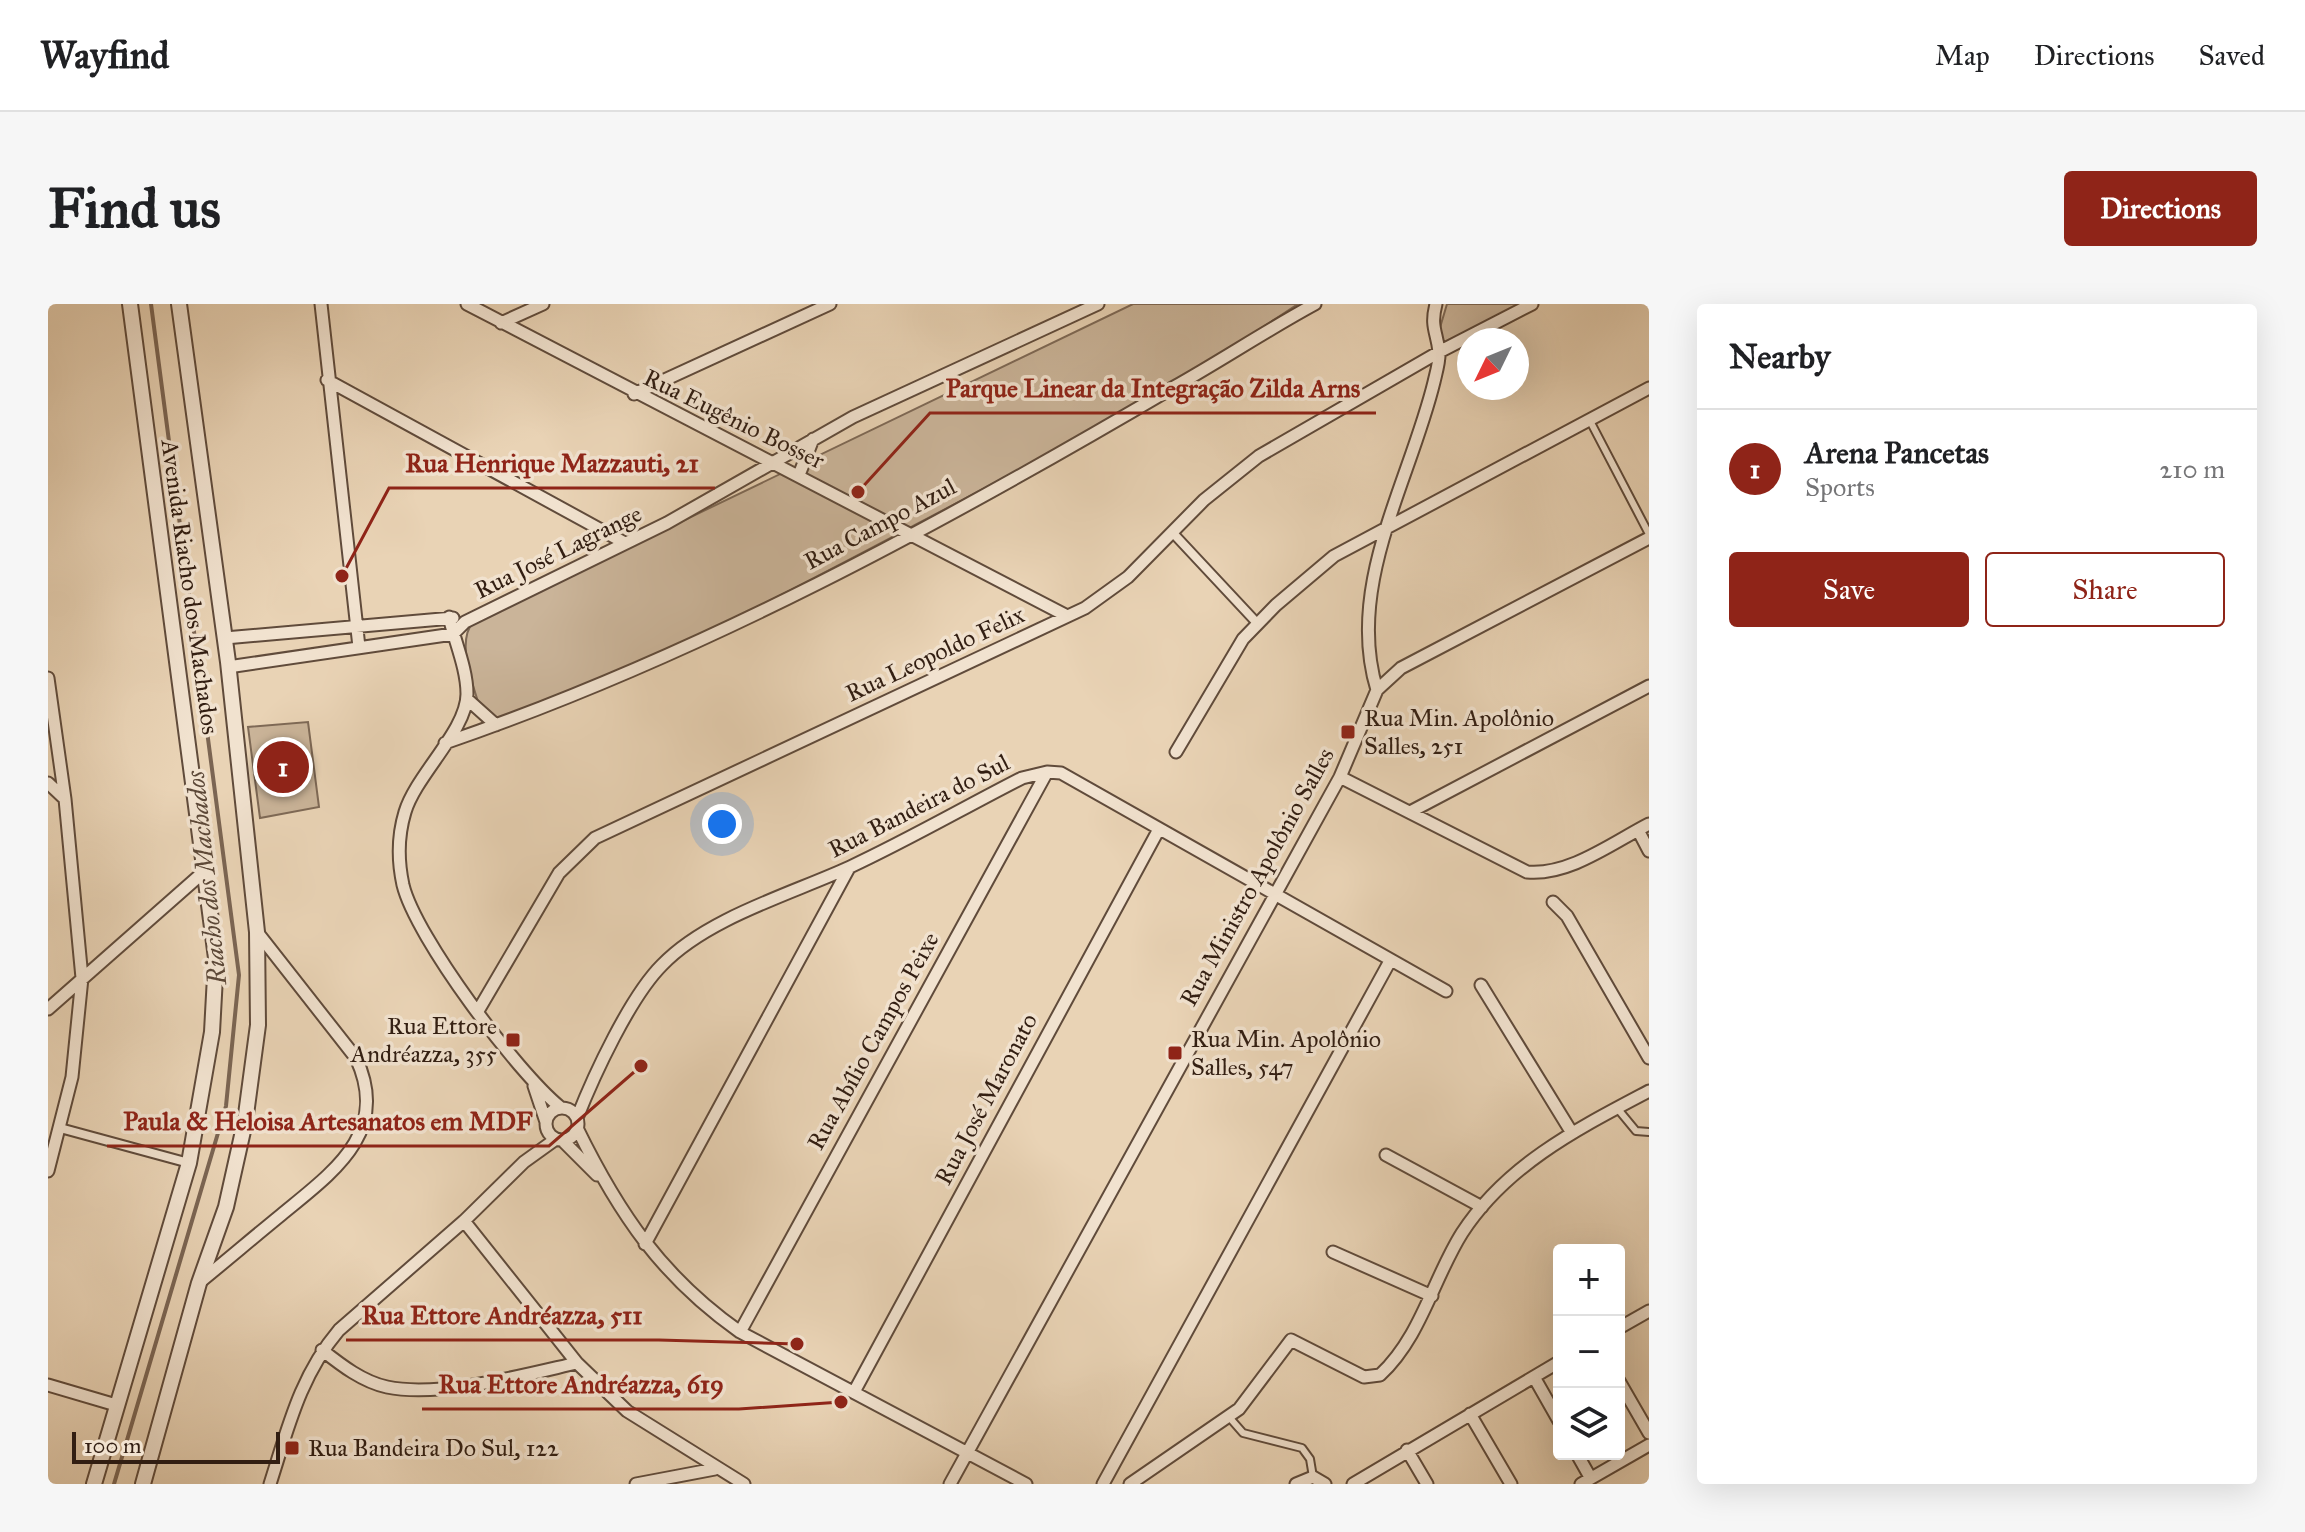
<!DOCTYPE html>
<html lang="en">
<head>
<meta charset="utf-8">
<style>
  :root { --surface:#fff; --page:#f6f6f6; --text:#202124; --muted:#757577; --line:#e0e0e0; --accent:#8f2418 }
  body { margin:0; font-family:"IM FELL Great Primer",serif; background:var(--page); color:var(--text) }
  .controls { position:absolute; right:24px; bottom:24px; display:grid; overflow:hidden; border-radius:8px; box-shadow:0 8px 32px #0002 }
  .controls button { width:72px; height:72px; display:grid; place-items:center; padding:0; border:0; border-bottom:2px solid var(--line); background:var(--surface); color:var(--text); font:40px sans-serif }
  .compass { position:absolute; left:1409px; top:24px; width:72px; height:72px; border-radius:50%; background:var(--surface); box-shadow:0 8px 32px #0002; rotate:227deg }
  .scale { position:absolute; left:24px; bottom:20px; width:208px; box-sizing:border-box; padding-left:8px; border:4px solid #321e12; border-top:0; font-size:22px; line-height:28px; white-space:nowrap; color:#321e12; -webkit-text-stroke:6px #f1e2cf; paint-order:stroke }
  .you { position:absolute; left:674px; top:520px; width:28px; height:28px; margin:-20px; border:6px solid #fff; border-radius:50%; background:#1a73e8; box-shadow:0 0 0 12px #1a73e833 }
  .badge { display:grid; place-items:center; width:52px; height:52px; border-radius:50%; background:var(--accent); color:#fff; font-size:26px; font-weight:700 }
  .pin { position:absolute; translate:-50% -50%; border:4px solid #fff; box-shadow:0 2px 8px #0006 }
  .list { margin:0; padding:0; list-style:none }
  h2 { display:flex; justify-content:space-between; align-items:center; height:104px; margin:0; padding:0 32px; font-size:34px }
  h2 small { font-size:26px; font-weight:400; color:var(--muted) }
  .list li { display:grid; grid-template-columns:52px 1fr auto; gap:24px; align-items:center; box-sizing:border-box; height:120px; padding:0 32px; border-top:2px solid var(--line) }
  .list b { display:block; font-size:30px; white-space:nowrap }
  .list p { margin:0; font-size:26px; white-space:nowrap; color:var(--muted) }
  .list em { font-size:26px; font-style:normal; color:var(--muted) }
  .actions { display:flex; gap:16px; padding:24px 32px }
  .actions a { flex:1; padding:18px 0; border:2px solid var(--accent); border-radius:8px; text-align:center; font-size:28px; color:var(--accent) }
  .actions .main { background:var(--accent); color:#fff }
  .icon { flex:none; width:44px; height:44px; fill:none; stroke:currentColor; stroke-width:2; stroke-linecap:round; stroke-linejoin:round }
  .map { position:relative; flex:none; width:1601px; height:1180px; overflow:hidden; border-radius:8px }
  header { display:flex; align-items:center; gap:48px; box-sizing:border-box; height:112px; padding:0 40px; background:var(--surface); border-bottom:2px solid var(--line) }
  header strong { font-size:38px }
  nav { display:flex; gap:44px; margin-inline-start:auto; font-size:28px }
  .intro { display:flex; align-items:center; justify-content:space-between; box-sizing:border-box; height:192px; padding:0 48px }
  h1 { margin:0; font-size:56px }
  .button { padding:20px 36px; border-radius:8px; background:var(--accent); color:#fff; font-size:28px; font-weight:700 }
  main { display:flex; gap:48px; padding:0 48px }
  aside { flex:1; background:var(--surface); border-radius:8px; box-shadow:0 8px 32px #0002 }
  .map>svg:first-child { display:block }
  .green { fill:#cab499; stroke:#7e6956; stroke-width:2 }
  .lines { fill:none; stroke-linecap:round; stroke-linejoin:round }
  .stream { stroke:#7b6553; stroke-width:4 }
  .service-casing { stroke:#604b3b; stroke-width:10 }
  .pedestrian-casing { stroke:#604b3b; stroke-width:12 }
  .minor-casing { stroke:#604b3b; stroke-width:15 }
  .tertiary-casing { stroke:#604b3b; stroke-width:18 }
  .service { stroke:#f1e2cf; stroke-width:6 }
  .pedestrian { stroke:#f1e2cf; stroke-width:8 }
  .minor { stroke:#f1e2cf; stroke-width:11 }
  .tertiary { stroke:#f1e2cf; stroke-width:14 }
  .poi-dot { fill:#8f2418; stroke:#f1e2cf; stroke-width:3 }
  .labels { text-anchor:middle; stroke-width:7; stroke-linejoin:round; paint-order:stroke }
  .street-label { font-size:24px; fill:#321e12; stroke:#f1e2cf }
  .poi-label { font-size:24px; fill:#321e12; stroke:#f1e2cf; text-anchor:start }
  .water-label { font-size:26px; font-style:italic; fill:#5c4838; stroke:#f1e2cf }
  .leader { fill:none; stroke:#8f2418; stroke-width:3 }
  .callout-dot { fill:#8f2418; stroke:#f1e2cf; stroke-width:3 }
  .callout-label { font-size:26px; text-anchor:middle; font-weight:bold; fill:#8f2418; stroke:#f1e2cf; stroke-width:7; stroke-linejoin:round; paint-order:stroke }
</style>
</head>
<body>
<header>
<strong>Wayfind</strong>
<nav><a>Map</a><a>Directions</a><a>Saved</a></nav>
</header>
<div class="intro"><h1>Find us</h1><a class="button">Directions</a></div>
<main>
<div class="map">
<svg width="1601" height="1180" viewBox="0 0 1601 1180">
  <rect width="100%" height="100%" fill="#e9d3b5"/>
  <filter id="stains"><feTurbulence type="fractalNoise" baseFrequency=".0025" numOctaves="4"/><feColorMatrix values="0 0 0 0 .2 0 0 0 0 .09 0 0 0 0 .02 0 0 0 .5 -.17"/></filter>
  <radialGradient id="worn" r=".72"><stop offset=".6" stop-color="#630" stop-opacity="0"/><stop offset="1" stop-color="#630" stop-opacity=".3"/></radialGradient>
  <path class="green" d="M1085 0H1250C1127 82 998 152 867 221 731 293 596 365 450 414L438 411 432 404C425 381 408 338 425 318Z
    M1399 0H1474L1396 39 1391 27Z
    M260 418 271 503 212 514 200 423Z"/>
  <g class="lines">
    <path class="stream" d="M66 1180 178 802 191 671 103 0"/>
    <g class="service-casing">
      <path id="service" d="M1541 115 1601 230
        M1569 804 1588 827 1601 828
        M1181 1113 1195 1129 1254 1144 1262 1155 1265 1173"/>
    </g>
    <g class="pedestrian-casing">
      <path id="pedestrian" d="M1124 228 1209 319
        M12 824 141 859"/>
    </g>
    <g class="minor-casing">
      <path id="minor" d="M273 0 311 343
        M419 0 1019 312
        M453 19 495 0
        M279 76 577 239
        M586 90 782 0
        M751 171 765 135
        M401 313C407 338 419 365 419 390 419 426 368 471 357 508 350 531 350 558 355 581 368 634 469 768 512 803
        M177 334 405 314
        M180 363 405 330 417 318 619 219 805 113 1050 0
        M0 374 17 495 34 674 24 773 0 867
        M1329 386C1297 282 1362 177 1386 78 1388 69 1392 56 1391 48 1389 28 1382 23 1388 0
        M419 395 448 421
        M397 439C653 351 893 220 1126 83 1174 56 1219 26 1267 0
        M1128 448 1195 335 1228 301 1286 252 1601 84
        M1292 473 1479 568C1521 572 1564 539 1601 520
        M0 479 17 495
        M1362 508 1601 382
        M1590 526 1601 547
        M1505 598 1519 612 1601 754
        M1433 681 1524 829
        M0 705 159 565
        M430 707 511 569 547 534 1037 304 1080 273 1156 196 1211 152 1391 48 1484 0
        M486 782 498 818
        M498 820a16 16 0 1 1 32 0a16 16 0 1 1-32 0Z
        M529 814C546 771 582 693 614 661 659 614 743 590 802 563 860 536 917 503 974 474L999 468 1013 469 1398 687
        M529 824C571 910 614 973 692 1028L978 1180
        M514 836 549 871
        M1338 851 1434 903
        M416 917 529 1059 579 1107 696 1180
        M597 940 801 564
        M1285 948 1384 992
        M152 978C179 956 206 933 233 911 285 868 343 829 308 754L209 628
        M1571 1024 1601 1007
        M692 1028 999 468
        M274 1046C293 1061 315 1078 339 1083 391 1094 476 1071 529 1059
        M1486 1073 1511 1117
        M1571 1077 1601 1129
        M0 1081 68 1101
        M806 1088 1111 525
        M1422 1110 1463 1180
        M1359 1146 1379 1180
        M1529 1150 1542 1173
        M222 1180C240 1124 252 1072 291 1026L416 917 476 858 508 835
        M588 1180 667 1165
        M902 1180 1292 473 1329 386 1353 364 1601 234
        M1055 1180 1342 657
        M1082 1180 1191 1105 1243 1036 1316 1073 1332 1071C1373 1033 1385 975 1414 929 1459 860 1531 824 1601 787
        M1248 1180 1265 1173 1277 1180
        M1305 1180 1511 1058
        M1533 1180 1601 1141"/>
    </g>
    <g class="tertiary-casing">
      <path id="tertiary" d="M46 1180 141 859 164 728 168 654 82 0
        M95 1180 151 979 178 903 197 818 210 721 209 628 180 358 131 0"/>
    </g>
    <use href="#service" class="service"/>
    <use href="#pedestrian" class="pedestrian"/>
    <use href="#minor" class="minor"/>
    <use href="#tertiary" class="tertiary"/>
  </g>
  <g class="poi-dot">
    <rect x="1292" y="420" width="16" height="16" rx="4"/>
    <rect x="457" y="728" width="16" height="16" rx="4"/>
    <rect x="1119" y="741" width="16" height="16" rx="4"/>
    <rect x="236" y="1136" width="16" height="16" rx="4"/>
  </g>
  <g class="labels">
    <g class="street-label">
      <text transform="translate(686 115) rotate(26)" y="8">Rua Eugênio Bosser</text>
      <text transform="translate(832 220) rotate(-28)" y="8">Rua Campo Azul</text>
      <text transform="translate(510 248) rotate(-26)" y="8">Rua José Lagrange</text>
      <text transform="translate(142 283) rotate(82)" y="8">Avenida Riacho dos Machados</text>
      <text transform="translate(887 350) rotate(-25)" y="8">Rua Leopoldo Felix</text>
      <text transform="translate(871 502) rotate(-27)" y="8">Rua Bandeira do Sul</text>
      <text transform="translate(1209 573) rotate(-61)" y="8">Rua Ministro Apolônio Salles</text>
      <text transform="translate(825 737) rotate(-61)" y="8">Rua Abílio Campos Peixe</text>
      <text transform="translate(938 795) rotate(-62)" y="8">Rua José Maronato</text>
    </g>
    <g class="poi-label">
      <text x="1316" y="422">Rua Min. Apolônio<tspan x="1316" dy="28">Salles, 251</tspan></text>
      <text x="449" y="730" text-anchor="end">Rua Ettore<tspan x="449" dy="28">Andréazza, 355</tspan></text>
      <text x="1143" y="743">Rua Min. Apolônio<tspan x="1143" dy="28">Salles, 547</tspan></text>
      <text x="260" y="1152">Rua Bandeira Do Sul, 122</text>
    </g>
    <g class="water-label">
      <text transform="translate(158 574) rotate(-96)" y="9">Riacho dos Machados</text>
    </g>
  </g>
  <path class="leader" d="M810 188L882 109H1328M294 272L341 184H667M593 762L501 842H59M749 1040L611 1036H298M793 1098L691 1105H374"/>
  <g class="callout-dot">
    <circle cx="810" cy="188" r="8"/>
    <circle cx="294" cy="272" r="8"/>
    <circle cx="593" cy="762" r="8"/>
    <circle cx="749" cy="1040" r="8"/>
    <circle cx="793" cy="1098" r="8"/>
  </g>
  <g class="callout-label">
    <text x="1105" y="93">Parque Linear da Integração Zilda Arns</text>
    <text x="504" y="168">Rua Henrique Mazzauti, 21</text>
    <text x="280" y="826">Paula &amp; Heloisa Artesanatos em MDF</text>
    <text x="454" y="1020">Rua Ettore Andréazza, 511</text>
    <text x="533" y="1089">Rua Ettore Andréazza, 619</text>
  </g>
  <rect width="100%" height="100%" filter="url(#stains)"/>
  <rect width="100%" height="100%" fill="url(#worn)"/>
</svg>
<div class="controls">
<button>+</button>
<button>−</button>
<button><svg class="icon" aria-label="layers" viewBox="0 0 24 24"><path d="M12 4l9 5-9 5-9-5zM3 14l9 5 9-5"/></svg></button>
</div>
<svg class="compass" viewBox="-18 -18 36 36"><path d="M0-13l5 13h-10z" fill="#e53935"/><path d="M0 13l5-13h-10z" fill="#757577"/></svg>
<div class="scale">100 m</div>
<div class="you"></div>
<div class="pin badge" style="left:235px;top:463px">1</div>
</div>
<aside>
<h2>Nearby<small></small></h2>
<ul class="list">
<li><span class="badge">1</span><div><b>Arena Pancetas</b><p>Sports</p></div><em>210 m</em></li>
</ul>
<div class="actions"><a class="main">Save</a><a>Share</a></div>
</aside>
</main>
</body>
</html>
